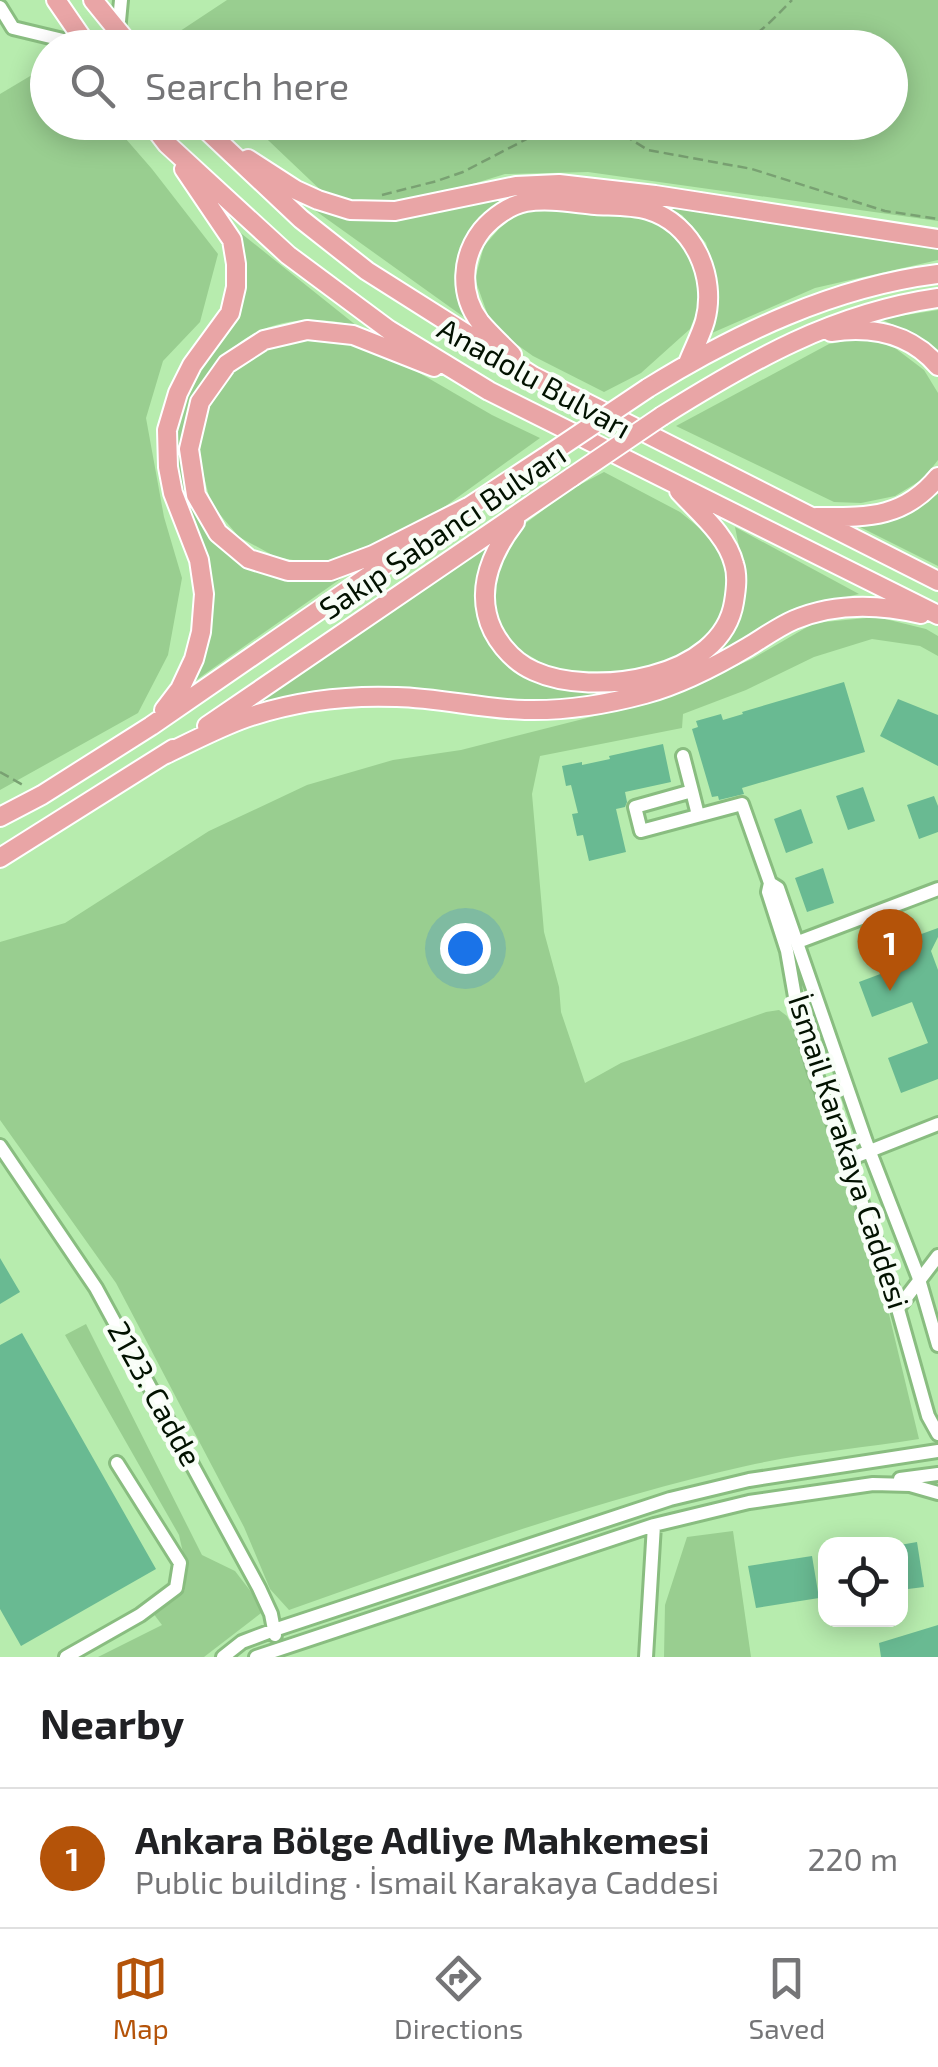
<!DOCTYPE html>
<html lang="en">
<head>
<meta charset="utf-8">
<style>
  :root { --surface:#fff; --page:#f6f6f6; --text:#202124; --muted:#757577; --line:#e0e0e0; --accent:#b45309 }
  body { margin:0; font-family:"Exo 2",sans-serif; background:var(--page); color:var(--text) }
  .controls { position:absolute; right:30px; bottom:30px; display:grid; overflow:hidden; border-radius:20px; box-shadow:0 5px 25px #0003 }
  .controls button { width:90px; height:90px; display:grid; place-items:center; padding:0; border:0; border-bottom:2px solid var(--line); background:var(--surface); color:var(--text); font:50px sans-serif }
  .you { position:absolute; left:465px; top:948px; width:35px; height:35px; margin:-25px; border:8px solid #fff; border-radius:50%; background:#1a73e8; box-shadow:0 0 0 15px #1a73e833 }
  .badge { display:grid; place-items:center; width:65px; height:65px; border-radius:50%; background:var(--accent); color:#fff; font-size:32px; font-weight:700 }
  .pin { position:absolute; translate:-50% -82px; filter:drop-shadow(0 2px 5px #0008) }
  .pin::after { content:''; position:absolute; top:52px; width:35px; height:30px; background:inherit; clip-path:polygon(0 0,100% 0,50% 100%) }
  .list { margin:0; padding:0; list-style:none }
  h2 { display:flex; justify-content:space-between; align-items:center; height:130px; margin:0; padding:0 40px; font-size:42px }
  h2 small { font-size:32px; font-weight:400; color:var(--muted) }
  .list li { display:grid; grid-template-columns:65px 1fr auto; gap:30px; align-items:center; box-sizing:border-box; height:140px; padding:0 40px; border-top:2px solid var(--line) }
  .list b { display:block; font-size:38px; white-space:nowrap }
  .list p { margin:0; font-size:32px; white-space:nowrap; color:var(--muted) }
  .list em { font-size:32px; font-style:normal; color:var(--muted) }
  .icon { flex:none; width:55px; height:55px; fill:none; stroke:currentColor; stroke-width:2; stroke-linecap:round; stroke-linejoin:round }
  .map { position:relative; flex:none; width:938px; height:1657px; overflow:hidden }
  .search { position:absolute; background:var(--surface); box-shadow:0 5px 25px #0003; left:30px; right:30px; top:30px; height:110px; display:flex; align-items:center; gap:25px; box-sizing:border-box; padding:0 35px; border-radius:55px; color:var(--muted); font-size:38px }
  .sheet { height:270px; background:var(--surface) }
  nav { display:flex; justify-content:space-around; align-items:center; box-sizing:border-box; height:140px; border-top:2px solid var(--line); background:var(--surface); font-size:28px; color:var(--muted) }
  nav a { display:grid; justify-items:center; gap:5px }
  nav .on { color:var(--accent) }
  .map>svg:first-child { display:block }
  .green { fill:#99ce90 }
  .building { fill:#69ba92 }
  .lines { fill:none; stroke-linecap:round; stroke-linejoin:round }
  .minor-casing { stroke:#89bd80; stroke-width:18 }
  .major-casing { stroke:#fff; stroke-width:22 }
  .path { stroke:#79a172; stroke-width:2.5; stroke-dasharray:10 5; stroke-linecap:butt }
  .minor { stroke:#fff; stroke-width:12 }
  .major { stroke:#e9a5a6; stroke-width:18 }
  .major-bridge-casing { stroke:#fff; stroke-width:22; stroke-linecap:butt }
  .major-bridge { stroke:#e9a5a6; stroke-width:18 }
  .labels { text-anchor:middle; stroke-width:9; stroke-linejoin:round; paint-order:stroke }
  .street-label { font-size:30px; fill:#021200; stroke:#f8fef7 }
</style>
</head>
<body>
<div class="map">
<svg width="938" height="1657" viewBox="0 0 938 1657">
  <rect width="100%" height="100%" fill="#b7ecae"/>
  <path class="green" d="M227 0H938V221L588 172 505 174 440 194 372 204 330 199 250 123 890 122V48H172L165 41Z
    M47 66 48 122 112 123 152 169 218 254 200 322 163 361 146 418 164 517 182 578 168 655 138 713 0 790V94Z
    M550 187 938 244V260L815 288 712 333 708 326 715 279 706 243 682 215 651 203 551 189 476 225 464 244 456 282 468 320 313 209 343 214Z
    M531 208 629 211 661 224 685 236 698 267 701 301 690 329 641 373 604 392 533 356 492 327 475 279 484 246 505 222Z
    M232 226 357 326C306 312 249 321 217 366 211 374 209 386 206 396 199 415 193 435 186 455L222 542 313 579 346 575 192 683 210 576 203 546 177 484 173 455 176 426 184 398 222 331 236 313Z
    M938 310V354L927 341 881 319Z
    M304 336 357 340 416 371 492 415 540 438 447 505 379 547 327 566 276 557 239 537 211 504 199 457 205 411 232 372 261 349Z
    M852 340H873L891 345 924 370 938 393V460L923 479 895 496 861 503 834 502 676 426 829 344Z
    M604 472 680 512 718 543 732 585 722 618 702 645 671 663 632 672 554 670 518 649 499 625 494 594 499 563 526 523 570 490Z
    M938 491V566L860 527C892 520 915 517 938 491Z
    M735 527 859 594C829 601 800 607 772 622 721 648 672 685 614 695 580 701 542 706 507 702 467 697 427 687 386 687 340 688 295 697 250 705L493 538 477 582 476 605 489 637 568 687 711 655C756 613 746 582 735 527Z
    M877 617 926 629 938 636V656L920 646 872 639 814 657 746 690 683 714 682 728 540 756 532 794 544 932 559 987 561 1012 585 1083 621 1063 766 1012 779 1010 787 1016 793 1027 881 1281 919 1439C862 1448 803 1453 746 1466 591 1501 439 1557 289 1610L270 1589 244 1527 116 1283 0 1120V942L65 923 209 831 307 785 393 760 461 750 662 699 752 659 814 623Z
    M86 1324 202 1555 235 1571 265 1610 204 1657H98L162 1625 153 1613 185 1590 186 1566 179 1535 65 1335Z
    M733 1531 751 1657H664L665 1605 687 1537Z"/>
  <path class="building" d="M844 682 865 752 742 788 744 794 719 800 718 796 712 797 692 729 698 727 696 721 721 714 723 720 743 714 742 712Z
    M898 699 938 715V766L880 736Z
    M663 744 671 782 625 792 627 802 625 807 616 809 626 852 589 861 583 835 577 836 572 814 578 813 571 785 566 786 562 766 582 762V765L610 759 609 756Z
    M863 787 875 821 848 830 836 796Z
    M934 796 938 806V832L919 839 907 805Z
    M801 809 813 843 786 853 774 819Z
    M823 868 834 903 807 912 795 878Z
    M938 928V937L931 951 938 970V1079L901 1093 888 1058 928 1043 912 1002 872 1017 859 982 899 967 891 945Z
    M0 1258 20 1292 0 1304Z
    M22 1333 156 1569 21 1646 0 1609V1345Z
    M917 1542 924 1587 900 1590V1545Z
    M812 1556 819 1598 756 1608 748 1566Z
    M938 1625V1657H881L879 1643Z"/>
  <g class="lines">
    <g class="minor-casing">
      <path id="minor" d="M0 7 13 28 88 46
        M118 32 121 0
        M683 756 692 791
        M698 815 692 791 635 807 641 831 742 804 770 883 768 892 787 951 798 1014 814 1069 891 1284 928 1416 938 1434
        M770 883 778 888 866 1142 918 1276 938 1345
        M798 942 938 889
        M0 1146 96 1288 259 1588 271 1614 275 1635
        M847 1160 938 1124
        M899 1307 938 1256
        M900 1479 938 1474
        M66 1657 140 1615 176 1588 180 1563 117 1463
        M223 1657 242 1642 274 1630 670 1499 749 1480 938 1451
        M256 1657 654 1525 749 1502 873 1484 910 1485 938 1493
        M646 1657 654 1525"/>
    </g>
    <g class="major-casing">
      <path id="major" d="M56 0 89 48
        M93 0 132 48
        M150 122 167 144 288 255 389 330 489 391 938 615
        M198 122 301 219 367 271 533 376 938 581
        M248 159 296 190 318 200 350 210 395 211 516 186 559 184 655 195 938 239
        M831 332C872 326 911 334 938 366
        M512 355C501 344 489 333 480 322 459 294 461 257 482 230 493 217 510 205 526 202 548 198 573 203 595 205 611 206 632 205 648 210 694 224 717 277 705 321 701 335 693 350 688 363
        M434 367 353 335 307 330 264 340 227 364 200 402 189 449 196 495 218 533 249 559 288 571H330L373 555 474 504
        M648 388C737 333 834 287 938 274
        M662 416C750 361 833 313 938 298
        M464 510 551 453
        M816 517C867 517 903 519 938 477
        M515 522C495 548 479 580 487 614 492 637 511 661 534 671 593 698 722 679 734 602 736 590 738 576 734 564 727 535 698 512 679 491
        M164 710 180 689 194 659 201 632 204 594 199 560 173 493 168 467 167 430 178 393 192 365 230 313 236 287V264L232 240 184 169
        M207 726 572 477
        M164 755C189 743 214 730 240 720 289 702 345 695 397 697 440 698 482 709 525 710 564 711 608 704 645 694 682 684 716 666 748 647 763 638 778 627 794 620 834 603 879 604 921 614
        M0 817 42 795 151 726 418 542
        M0 858 173 749"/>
    </g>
    <path class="path" d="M731 48C757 38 772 20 792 0
      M547 128 556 122
      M382 195 437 181 463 172 546 129 585 130 627 137 648 150 752 169 885 211 938 219
      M0 772 23 785"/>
    <use href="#minor" class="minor"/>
    <use href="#major" class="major"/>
    <g class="major-bridge-casing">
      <path id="major-bridge" d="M551 453 648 388
        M572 477 662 416"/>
    </g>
    <use href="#major-bridge" class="major-bridge"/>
  </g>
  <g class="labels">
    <g class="street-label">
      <text transform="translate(534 379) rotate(29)" y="10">Anadolu Bulvarı</text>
      <text transform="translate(443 532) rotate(-34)" y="10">Sakıp Sabancı Bulvarı</text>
      <text transform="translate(848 1152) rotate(72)" y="10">İsmail Karakaya Caddesi</text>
      <text transform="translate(154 1394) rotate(61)" y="10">2123. Cadde</text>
    </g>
  </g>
</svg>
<div class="controls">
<button><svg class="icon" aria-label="locate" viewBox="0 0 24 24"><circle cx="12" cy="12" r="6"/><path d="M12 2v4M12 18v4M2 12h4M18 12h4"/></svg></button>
</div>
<div class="you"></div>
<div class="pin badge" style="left:890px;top:991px">1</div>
<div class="search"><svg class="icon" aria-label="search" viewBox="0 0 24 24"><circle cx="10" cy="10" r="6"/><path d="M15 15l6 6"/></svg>Search here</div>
</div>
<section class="sheet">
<h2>Nearby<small></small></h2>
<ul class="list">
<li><span class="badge">1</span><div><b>Ankara Bölge Adliye Mahkemesi</b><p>Public building · İsmail Karakaya Caddesi</p></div><em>220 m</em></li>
</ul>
</section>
<nav>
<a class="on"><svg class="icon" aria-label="map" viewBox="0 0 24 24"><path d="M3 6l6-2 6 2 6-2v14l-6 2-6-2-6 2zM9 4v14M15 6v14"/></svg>Map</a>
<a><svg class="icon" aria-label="directions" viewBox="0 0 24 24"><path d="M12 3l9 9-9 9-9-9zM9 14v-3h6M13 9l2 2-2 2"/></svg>Directions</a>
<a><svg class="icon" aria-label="saved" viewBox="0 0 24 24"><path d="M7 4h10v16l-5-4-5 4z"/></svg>Saved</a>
</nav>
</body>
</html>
